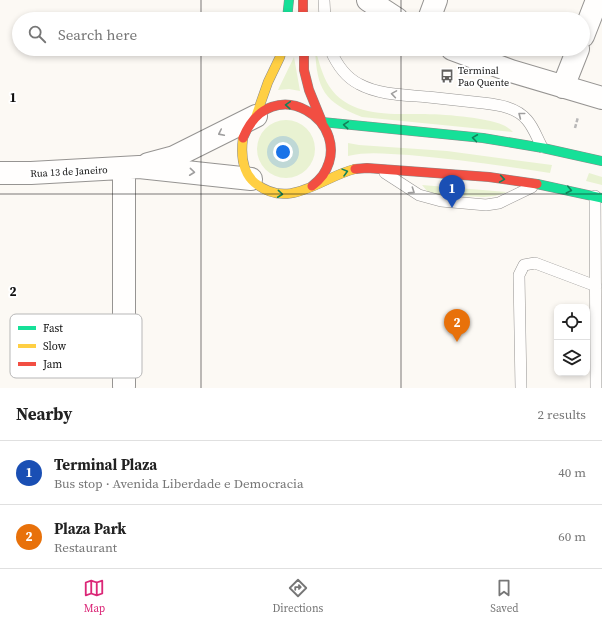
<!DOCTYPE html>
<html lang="en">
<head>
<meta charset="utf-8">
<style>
  :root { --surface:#fff; --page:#f6f6f6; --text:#222; --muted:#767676; --line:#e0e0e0; --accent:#db2777 }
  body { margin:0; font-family:"Source Serif 4",serif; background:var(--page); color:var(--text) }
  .controls { position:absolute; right:12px; bottom:12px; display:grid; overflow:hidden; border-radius:8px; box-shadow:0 2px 6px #0003 }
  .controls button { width:36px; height:36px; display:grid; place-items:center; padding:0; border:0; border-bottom:1px solid var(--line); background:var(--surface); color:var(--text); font:20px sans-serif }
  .you { position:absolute; left:283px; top:152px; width:14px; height:14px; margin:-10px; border:3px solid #fff; border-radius:50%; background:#1a73e8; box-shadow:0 0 0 6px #1a73e833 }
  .badge { display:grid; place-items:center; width:26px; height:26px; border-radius:50%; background:var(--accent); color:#fff; font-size:13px; font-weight:700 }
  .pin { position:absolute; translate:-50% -33px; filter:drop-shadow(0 1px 2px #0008) }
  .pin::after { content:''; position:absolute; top:21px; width:14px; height:12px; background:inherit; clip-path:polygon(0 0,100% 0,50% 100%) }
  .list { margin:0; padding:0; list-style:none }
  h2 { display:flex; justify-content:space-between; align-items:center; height:52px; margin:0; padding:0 16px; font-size:17px }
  h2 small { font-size:13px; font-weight:400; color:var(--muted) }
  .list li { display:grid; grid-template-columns:26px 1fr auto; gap:12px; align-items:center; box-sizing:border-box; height:64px; padding:0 16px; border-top:1px solid var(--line) }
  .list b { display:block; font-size:15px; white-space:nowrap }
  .list p { margin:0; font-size:13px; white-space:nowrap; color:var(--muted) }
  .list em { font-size:13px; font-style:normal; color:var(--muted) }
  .icon { flex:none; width:22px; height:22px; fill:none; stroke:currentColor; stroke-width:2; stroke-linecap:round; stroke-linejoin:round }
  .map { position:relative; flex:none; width:602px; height:388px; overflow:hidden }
  .search { position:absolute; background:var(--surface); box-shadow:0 2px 6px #0003; left:12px; right:12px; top:12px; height:44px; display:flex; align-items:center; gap:10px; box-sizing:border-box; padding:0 14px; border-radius:22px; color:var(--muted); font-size:15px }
  .sheet { height:180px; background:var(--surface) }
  nav { display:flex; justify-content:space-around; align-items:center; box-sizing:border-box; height:56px; border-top:1px solid var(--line); background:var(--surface); font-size:11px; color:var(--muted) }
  nav a { display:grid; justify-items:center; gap:2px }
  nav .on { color:var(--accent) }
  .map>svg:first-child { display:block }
  .green { fill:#e9f2d2 }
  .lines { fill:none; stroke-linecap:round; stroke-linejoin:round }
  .lane-casing { stroke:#969492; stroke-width:12 }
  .street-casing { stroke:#969492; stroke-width:24 }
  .fast-casing { stroke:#8c8b89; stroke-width:10 }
  .slow-casing { stroke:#8c8b89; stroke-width:10 }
  .jam-casing { stroke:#8c8b89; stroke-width:10 }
  .path { stroke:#b9b8b8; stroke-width:2.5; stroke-dasharray:4 2; stroke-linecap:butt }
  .lane { stroke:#fffefd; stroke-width:11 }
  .street { stroke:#fffefd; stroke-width:22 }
  .fast { stroke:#16e098; stroke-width:9 }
  .slow { stroke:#ffcf43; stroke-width:9 }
  .jam { stroke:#f24e42; stroke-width:9 }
  .oneway { stroke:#9f9e9e }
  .oneway2 { stroke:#13825a }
  .grid { fill:none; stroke:#0f0f0f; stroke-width:1; stroke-opacity:0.55 }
  .labels { text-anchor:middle; stroke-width:4; stroke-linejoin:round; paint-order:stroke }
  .poi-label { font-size:10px; fill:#0f0f0f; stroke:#fff; text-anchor:start }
  .street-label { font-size:10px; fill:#0f0f0f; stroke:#fff }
  .key { fill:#fff; stroke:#b7b7b7; stroke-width:1 }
  .key-label { font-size:11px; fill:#0f0f0f }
  .grid-label { font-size:13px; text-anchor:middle; font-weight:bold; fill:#0f0f0f; stroke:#fff; stroke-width:4; stroke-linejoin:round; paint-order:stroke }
</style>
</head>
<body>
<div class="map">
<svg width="602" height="388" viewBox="0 0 602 388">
  <rect width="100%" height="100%" fill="#fcf9f4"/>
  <path class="green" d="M315 49C319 61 322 75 329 86 349 117 390 114 421 114 441 114 485 117 503 125 506 126 510 129 513 132L362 117C324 102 317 90 315 49Z
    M294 57 300 91 289 89 278 90Z
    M257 149a29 29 0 1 1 58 0a29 29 0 1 1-58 0Z
    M348 143 359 145 447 151 552 165 550 173C503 166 456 159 409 155 388 154 368 151 348 156Z
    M589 173 602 177V185L586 181Z
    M422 185 507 192 495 196 484 197 437 195 428 192Z"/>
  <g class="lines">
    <g class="lane-casing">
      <path id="lane" d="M324 0 325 19
        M330 49C336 63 345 77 359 84 379 95 405 95 428 97 446 99 464 101 483 103 499 105 516 107 527 120 534 128 537 138 542 147
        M385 173 419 195 441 201 486 205 499 203 532 187
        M595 196 596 388
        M521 388 519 275 524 265 535 263 596 286"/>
    </g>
    <g class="street-casing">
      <path id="street" d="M368 0 397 19
        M429 19 436 0
        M583 36 597 0
        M452 49 511 71 602 98
        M563 87 578 49
        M148 164 174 157 256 116
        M0 173H31L139 167 251 179
        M124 386V168"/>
    </g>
    <g class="fast-casing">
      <path id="fast" d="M287 19 289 0
        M322 122 483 138 543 148 602 161
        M537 184 602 198"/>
    </g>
    <g class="slow-casing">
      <path id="slow" d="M256 116 268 82 280 57 282 49
        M243 138C241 153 242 172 255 183 290 211 321 177 355 169"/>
    </g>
    <g class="jam-casing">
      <path id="jam" d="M303 0V19
        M304 49V70L309 90 322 122
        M243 138C271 68 357 122 323 175 320 179 316 183 312 186
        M355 169 367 168 489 177 537 184"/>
    </g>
    <path class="path" d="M575 128 578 117"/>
    <use href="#lane" class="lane"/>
    <use href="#street" class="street"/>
    <use href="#fast" class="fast"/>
    <use href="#slow" class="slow"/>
    <use href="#jam" class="jam"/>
  </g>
  <defs><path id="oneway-chevron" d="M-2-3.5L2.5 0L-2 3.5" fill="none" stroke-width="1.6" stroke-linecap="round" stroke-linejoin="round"/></defs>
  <g class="oneway">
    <use href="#oneway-chevron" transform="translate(394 94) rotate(-171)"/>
    <use href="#oneway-chevron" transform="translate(521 115) rotate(-142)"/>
    <use href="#oneway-chevron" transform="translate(221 133) rotate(154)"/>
    <use href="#oneway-chevron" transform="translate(192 172) rotate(6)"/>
    <use href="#oneway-chevron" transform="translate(412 191) rotate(34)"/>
  </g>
  <g class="oneway2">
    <use href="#oneway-chevron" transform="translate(288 105) rotate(-176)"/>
    <use href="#oneway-chevron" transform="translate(346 125) rotate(-175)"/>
    <use href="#oneway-chevron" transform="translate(475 138) rotate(-172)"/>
    <use href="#oneway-chevron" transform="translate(345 172) rotate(-15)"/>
    <use href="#oneway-chevron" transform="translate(502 179) rotate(9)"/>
    <use href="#oneway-chevron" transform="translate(569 190) rotate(13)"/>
    <use href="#oneway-chevron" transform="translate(280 194) rotate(6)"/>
  </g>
  <path class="grid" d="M201 0V19M401 0V19M201 49V388M401 49V388M0 194H602"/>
  <defs>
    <g id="bus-bare" transform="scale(1.08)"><path d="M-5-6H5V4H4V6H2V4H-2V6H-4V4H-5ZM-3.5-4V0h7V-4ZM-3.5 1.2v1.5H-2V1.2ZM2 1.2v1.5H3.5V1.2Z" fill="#62615f" stroke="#fff" stroke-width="2.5" paint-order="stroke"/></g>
  </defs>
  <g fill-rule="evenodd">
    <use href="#bus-bare" x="447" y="76"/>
  </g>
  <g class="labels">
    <g class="poi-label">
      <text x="458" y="74">Terminal<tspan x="458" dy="12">Pao Quente</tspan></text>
    </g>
    <g class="street-label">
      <text transform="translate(69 171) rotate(-3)" y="4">Rua 13 de Janeiro</text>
    </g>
  </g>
  <rect x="10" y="314" width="132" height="64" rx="6" class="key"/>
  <rect x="18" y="326" width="18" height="4" fill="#16e098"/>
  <rect x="18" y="344" width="18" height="4" fill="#ffcf43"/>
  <rect x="18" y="362" width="18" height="4" fill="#f24e42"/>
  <g class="key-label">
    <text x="43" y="332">Fast</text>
    <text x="43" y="350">Slow</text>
    <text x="43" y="368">Jam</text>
  </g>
  <g class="grid-label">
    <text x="13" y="102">1</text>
    <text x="13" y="296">2</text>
  </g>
</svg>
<div class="controls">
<button><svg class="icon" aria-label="locate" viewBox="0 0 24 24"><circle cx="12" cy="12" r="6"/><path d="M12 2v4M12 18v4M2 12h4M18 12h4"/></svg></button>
<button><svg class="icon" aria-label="layers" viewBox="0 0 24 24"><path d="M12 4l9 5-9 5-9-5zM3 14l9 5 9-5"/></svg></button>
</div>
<div class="you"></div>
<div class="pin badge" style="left:452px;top:208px;background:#1a4fb4">1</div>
<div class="pin badge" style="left:457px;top:342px;background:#e8710a">2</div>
<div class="search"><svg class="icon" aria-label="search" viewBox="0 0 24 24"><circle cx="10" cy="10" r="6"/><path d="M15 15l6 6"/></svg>Search here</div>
</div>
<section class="sheet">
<h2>Nearby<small>2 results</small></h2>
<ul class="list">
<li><span class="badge" style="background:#1a4fb4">1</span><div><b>Terminal Plaza</b><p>Bus stop · Avenida Liberdade e Democracia</p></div><em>40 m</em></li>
<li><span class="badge" style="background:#e8710a">2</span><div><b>Plaza Park</b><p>Restaurant</p></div><em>60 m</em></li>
</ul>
</section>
<nav>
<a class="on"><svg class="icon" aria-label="map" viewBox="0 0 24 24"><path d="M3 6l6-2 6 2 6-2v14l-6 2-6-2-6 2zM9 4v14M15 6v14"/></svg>Map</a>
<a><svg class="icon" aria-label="directions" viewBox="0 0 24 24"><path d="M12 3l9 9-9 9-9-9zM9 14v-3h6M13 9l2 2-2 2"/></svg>Directions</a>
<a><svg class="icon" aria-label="saved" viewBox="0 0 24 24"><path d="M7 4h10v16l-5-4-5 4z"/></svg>Saved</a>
</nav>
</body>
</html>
